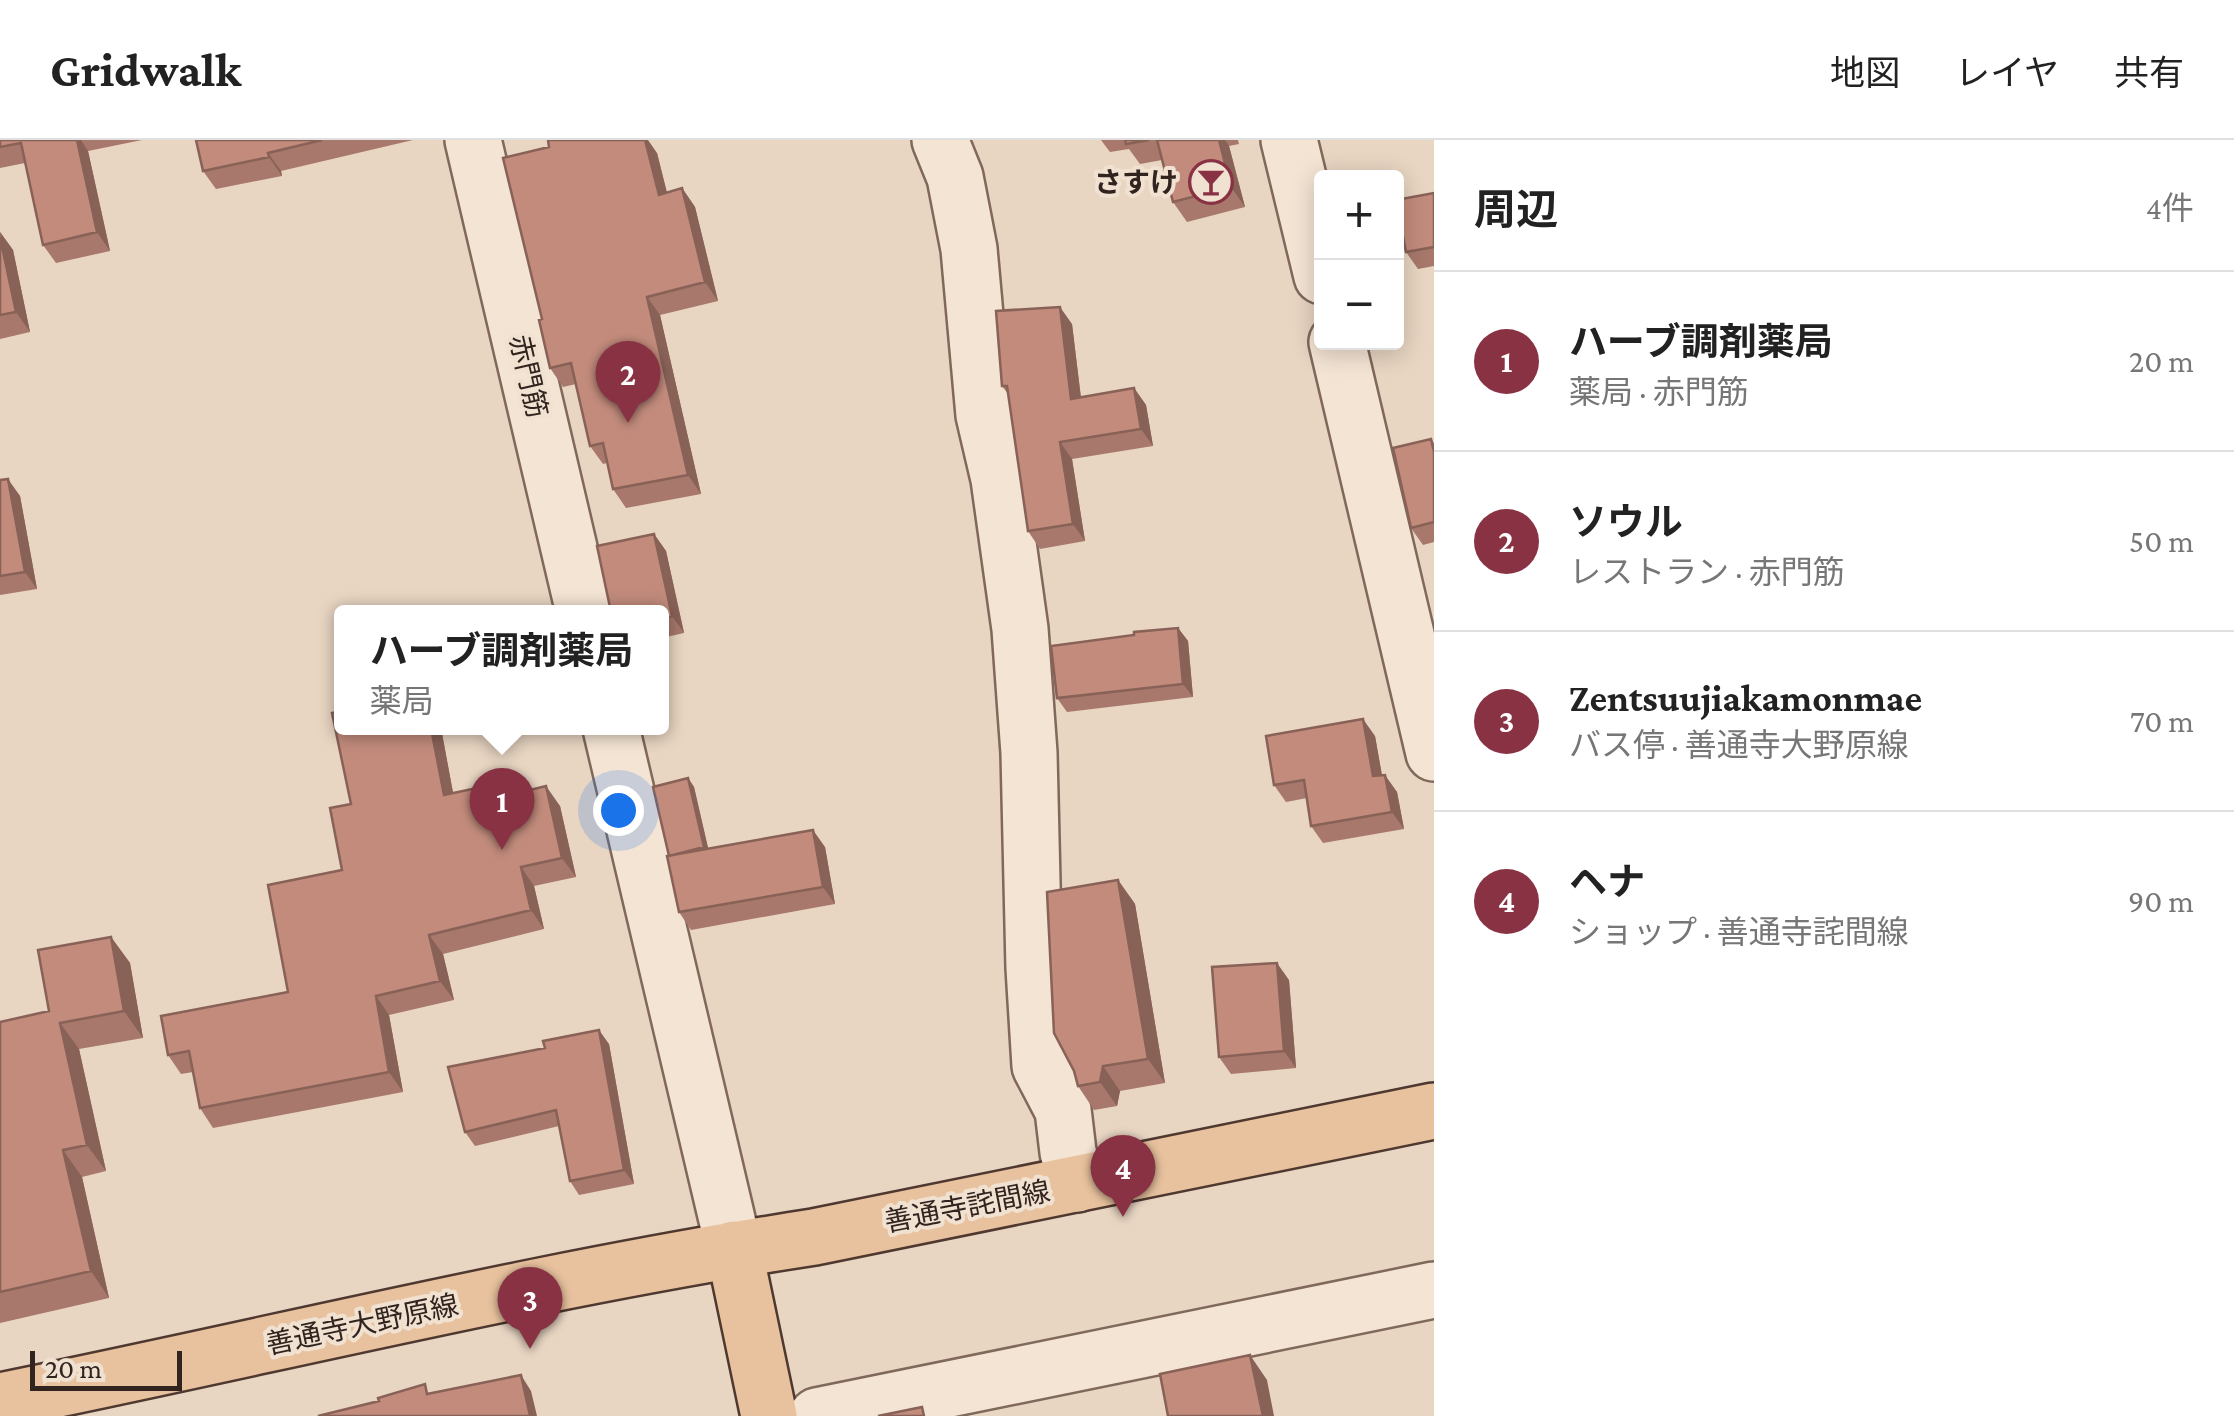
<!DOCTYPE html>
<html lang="ja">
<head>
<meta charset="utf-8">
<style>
  :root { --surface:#fff; --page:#f6f6f6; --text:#222; --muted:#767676; --line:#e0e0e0; --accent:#883244 }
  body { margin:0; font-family:"Crimson Pro","Noto Sans JP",serif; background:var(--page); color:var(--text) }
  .controls { position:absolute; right:30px; top:30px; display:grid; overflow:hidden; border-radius:10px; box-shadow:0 5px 25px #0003 }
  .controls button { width:90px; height:90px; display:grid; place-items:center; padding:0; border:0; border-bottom:2px solid var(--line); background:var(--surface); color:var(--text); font:50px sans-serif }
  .scale { position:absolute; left:30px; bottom:25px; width:152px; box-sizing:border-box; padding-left:10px; border:5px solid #31231e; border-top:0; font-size:28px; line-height:35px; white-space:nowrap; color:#31231e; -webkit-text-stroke:8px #f0e1d1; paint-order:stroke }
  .you { position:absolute; left:618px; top:670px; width:35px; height:35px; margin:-25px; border:8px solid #fff; border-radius:50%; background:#1a73e8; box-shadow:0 0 0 15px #1a73e833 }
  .badge { display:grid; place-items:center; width:65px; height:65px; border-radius:50%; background:var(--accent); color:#fff; font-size:32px; font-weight:700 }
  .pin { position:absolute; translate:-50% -82px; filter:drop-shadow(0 2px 5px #0008) }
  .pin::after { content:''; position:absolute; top:52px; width:35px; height:30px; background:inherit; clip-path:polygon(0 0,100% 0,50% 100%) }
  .popup { position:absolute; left:334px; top:465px; width:335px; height:130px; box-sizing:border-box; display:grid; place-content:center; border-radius:10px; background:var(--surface); filter:drop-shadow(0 2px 8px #0005); font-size:32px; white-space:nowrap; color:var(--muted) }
  .popup b { font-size:38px; color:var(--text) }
  .popup::after { content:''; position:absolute; left:50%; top:100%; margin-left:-20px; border:20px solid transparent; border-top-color:var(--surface) }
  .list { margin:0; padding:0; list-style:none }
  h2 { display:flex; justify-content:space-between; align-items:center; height:130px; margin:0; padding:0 40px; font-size:42px }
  h2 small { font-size:32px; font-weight:400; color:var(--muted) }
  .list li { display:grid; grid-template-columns:65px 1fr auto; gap:30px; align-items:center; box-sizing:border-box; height:180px; padding:0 40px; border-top:2px solid var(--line) }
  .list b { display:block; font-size:38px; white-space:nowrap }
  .list p { margin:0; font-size:32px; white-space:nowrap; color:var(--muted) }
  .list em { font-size:32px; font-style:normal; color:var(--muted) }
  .map { position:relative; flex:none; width:1434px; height:1276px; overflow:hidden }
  header { display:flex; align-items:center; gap:60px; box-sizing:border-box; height:140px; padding:0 50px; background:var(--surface); border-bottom:2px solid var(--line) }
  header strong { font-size:48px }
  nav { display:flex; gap:55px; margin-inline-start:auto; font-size:35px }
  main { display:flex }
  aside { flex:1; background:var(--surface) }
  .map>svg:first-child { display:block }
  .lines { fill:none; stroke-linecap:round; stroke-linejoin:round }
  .minor-casing { stroke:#80685b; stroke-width:60 }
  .primary-casing { stroke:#4e382f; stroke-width:60 }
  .minor { stroke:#f4e4d4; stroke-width:55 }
  .primary { stroke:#e8c29e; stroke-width:55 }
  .wall { fill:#a7786b }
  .shaded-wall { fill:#886157 }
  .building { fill:#c28b7c; stroke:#886157; stroke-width:2.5 }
  .labels { text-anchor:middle; stroke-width:8; stroke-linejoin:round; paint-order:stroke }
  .poi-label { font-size:28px; font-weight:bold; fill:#31231e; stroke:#f0e1d1; text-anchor:end }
  .street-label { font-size:28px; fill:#31231e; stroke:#f0e1d1 }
</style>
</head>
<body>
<header>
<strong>Gridwalk</strong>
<nav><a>地図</a><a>レイヤ</a><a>共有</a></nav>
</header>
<main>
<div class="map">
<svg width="1434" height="1276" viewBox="0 0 1434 1276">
  <rect width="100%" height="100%" fill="#e8d5c2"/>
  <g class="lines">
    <g class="minor-casing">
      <path id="minor" d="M473 0 584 472
        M940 0 955 37 969 109 984 275 999 339 1020 489 1029 613 1034 828 1040 926 1063 970 1068 1012 1077 1044
        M1289 0 1322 136
        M1337 202 1434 613
        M611 588 734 1109
        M817 1276 1434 1150"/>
    </g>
    <g class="primary-casing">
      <path id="primary" d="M734 1109 769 1276
        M0 1261C271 1206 540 1139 814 1097L1434 971"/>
    </g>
    <use href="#minor" class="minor"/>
    <use href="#primary" class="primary"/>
  </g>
  <path class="wall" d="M0 0H142L88 11 110 111 56 123 43 105 25 23 0 28Z
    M196 0H413L281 31 282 36 216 49 203 31Z
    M1101 0H1238L1239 4 1229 6 1245 67 1187 82 1173 62 1162 20 1140 24 1129 9 1110 12Z
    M549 7 657 13 667 53 682 48 695 67 718 161 660 175 701 354 626 368 613 349 607 323 603 324 590 306 576 244 563 247 550 228 542 179Z
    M1434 53V126L1418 129 1406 112Z
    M0 92 13 110 30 192 0 199Z
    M1072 184 1081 257 1134 248 1146 265 1153 306 1072 319 1085 401 1040 409 1028 391 1008 254 1002 246Z
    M1431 299 1434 303V402L1423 405 1411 388Z
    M0 340 20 356 37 449 0 455Z
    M654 394 666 411 684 493 662 498V472Z
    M1178 488 1188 501 1193 557 1067 572 1057 558Z
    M342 588H441L453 653 519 639 528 650 560 666 576 737 534 746 544 789 443 814 454 860 389 875 403 952 213 988 200 968 193 932 181 934 168 915 288 852 342 730 351 664Z
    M1375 596 1382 635 1397 652 1404 689 1323 703 1311 686 1307 658 1286 662 1274 645Z
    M688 638 694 647 708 709 825 707 835 764 691 790 679 772 669 716Z
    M1118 740 1135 764 1165 943 1120 951 1117 966 1094 970 1078 946Z
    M111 797 130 823 143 898 79 909 106 1031 82 1037 109 1158 0 1183V882L49 871Z
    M1289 840 1296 928 1231 934 1219 917Z
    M609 904 634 1044 579 1055 570 1041 559 986 475 1006 465 992Z"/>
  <path class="shaded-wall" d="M77 0H81L88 11 110 111 97 92Z
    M645 0H648L657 13 672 73 659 55Z
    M1219 0H1225L1229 6 1245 67 1231 47Z
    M268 13 281 31 282 36 269 17Z
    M682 48 695 67 718 161 705 142Z
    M0 92 13 110 30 192 16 172Z
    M647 157 660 175 701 354 688 335Z
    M1060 167 1072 184 1083 276 1071 259Z
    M1134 248 1146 265 1153 306 1141 289Z
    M1060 302 1072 319 1085 401 1073 384Z
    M8 339 20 356 37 449 25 432Z
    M654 394 666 411 684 493 672 476Z
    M1178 488 1188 501 1193 557 1183 544Z
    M1363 579 1375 596 1385 653 1373 636Z
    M431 588H441L457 674 444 655Z
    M1385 635 1397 652 1404 689 1392 672Z
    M688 638 694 647 710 716 704 707Z
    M546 646 560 666 576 737 562 718Z
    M813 690 825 707 835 764 823 747Z
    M521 727 534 746 544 789 531 770Z
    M1118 740 1135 764 1165 943 1148 919Z
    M429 795 443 814 454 860 440 841Z
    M111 797 130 823 143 898 124 871Z
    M1277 823 1289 840 1296 928 1284 911Z
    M376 856 389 875 403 952 389 932Z
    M60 883 79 909 106 1031 87 1005Z
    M599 890 609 904 634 1044 624 1030Z
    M1103 926 1120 951 1117 966 1100 942Z
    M63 1010 82 1037 109 1158 91 1131Z
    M1250 1215 1267 1240 1274 1276H1263Z
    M521 1235 531 1251 537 1276H530Z"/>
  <path class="building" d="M0 0H77L97 92 43 105 21 3 0 7Z
    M196 0H322L268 13 269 17 203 31Z
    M548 0H645L659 55 682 48 705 142 647 157 688 335 613 349 603 303 590 306 571 223 550 228 539 180 542 179 503 18 549 7Z
    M1125 0H1149L1126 4Z
    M1157 0H1219L1231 47 1173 62Z
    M1434 53V107L1406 112 1396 60Z
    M0 97 16 172 0 175Z
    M1060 167 1071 259 1134 248 1141 289 1060 302 1073 384 1028 391 1007 246H1002L996 171Z
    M1431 299 1434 312V382L1411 388 1393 308Z
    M8 339 25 432 0 436V340Z
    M654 394 672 476 662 478V472H611L597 406Z
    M1178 488 1183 544 1057 558 1051 506 1134 495V492Z
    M342 571V588H431L444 655 519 639 522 652 546 646 562 718 521 727 531 770 429 795 440 841 376 856 389 932 200 968 189 911 168 915 161 876 288 852 268 745 342 730 330 668 351 664 332 573Z
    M1363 579 1373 636 1385 635 1392 672 1311 686 1304 640 1274 645 1266 596Z
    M688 638 704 707 669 716 653 647Z
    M813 690 823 747 679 772 667 716Z
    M1118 740 1148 919 1103 926 1100 942 1078 946 1074 931 1054 893 1047 752Z
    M111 797 124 871 60 883 87 1005 63 1010 91 1131 0 1152V882L49 871 38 810Z
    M1277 823 1284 911 1219 917 1212 827Z
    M599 890 624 1030 570 1041 556 970 465 992 448 927 545 908 543 901Z
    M1250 1215 1263 1276H1168L1160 1234Z
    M521 1235 530 1276H318L379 1261 378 1258 425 1244 427 1254Z
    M922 1267 924 1276H878Z"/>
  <defs>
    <g id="bar-ring" transform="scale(2.25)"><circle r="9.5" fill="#f0e1d1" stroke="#883244" stroke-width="1.5"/><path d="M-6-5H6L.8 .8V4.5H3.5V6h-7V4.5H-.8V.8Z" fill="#883244"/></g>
  </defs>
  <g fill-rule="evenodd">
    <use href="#bar-ring" x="1211" y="42"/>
  </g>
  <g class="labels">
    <g class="poi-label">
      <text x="1178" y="52">さすけ</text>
    </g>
    <g class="street-label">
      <text transform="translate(529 236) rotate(77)" y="10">赤門筋</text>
      <text transform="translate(967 1066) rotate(-11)" y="10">善通寺詫間線</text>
      <text transform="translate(362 1184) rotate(-12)" y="10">善通寺大野原線</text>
    </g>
  </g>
</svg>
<div class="controls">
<button>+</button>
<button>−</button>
</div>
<div class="scale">20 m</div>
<div class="you"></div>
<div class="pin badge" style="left:502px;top:710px">1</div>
<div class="popup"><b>ハーブ調剤薬局</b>薬局</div>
<div class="pin badge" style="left:628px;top:283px">2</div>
<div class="pin badge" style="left:530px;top:1209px">3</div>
<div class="pin badge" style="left:1123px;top:1077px">4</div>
</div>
<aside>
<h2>周辺<small>4件</small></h2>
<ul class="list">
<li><span class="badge">1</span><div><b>ハーブ調剤薬局</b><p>薬局 · 赤門筋</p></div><em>20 m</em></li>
<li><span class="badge">2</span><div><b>ソウル</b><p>レストラン · 赤門筋</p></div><em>50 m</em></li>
<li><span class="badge">3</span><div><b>Zentsuujiakamonmae</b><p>バス停 · 善通寺大野原線</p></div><em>70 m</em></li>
<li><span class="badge">4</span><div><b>ヘナ</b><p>ショップ · 善通寺詫間線</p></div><em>90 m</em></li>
</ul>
</aside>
</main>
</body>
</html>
